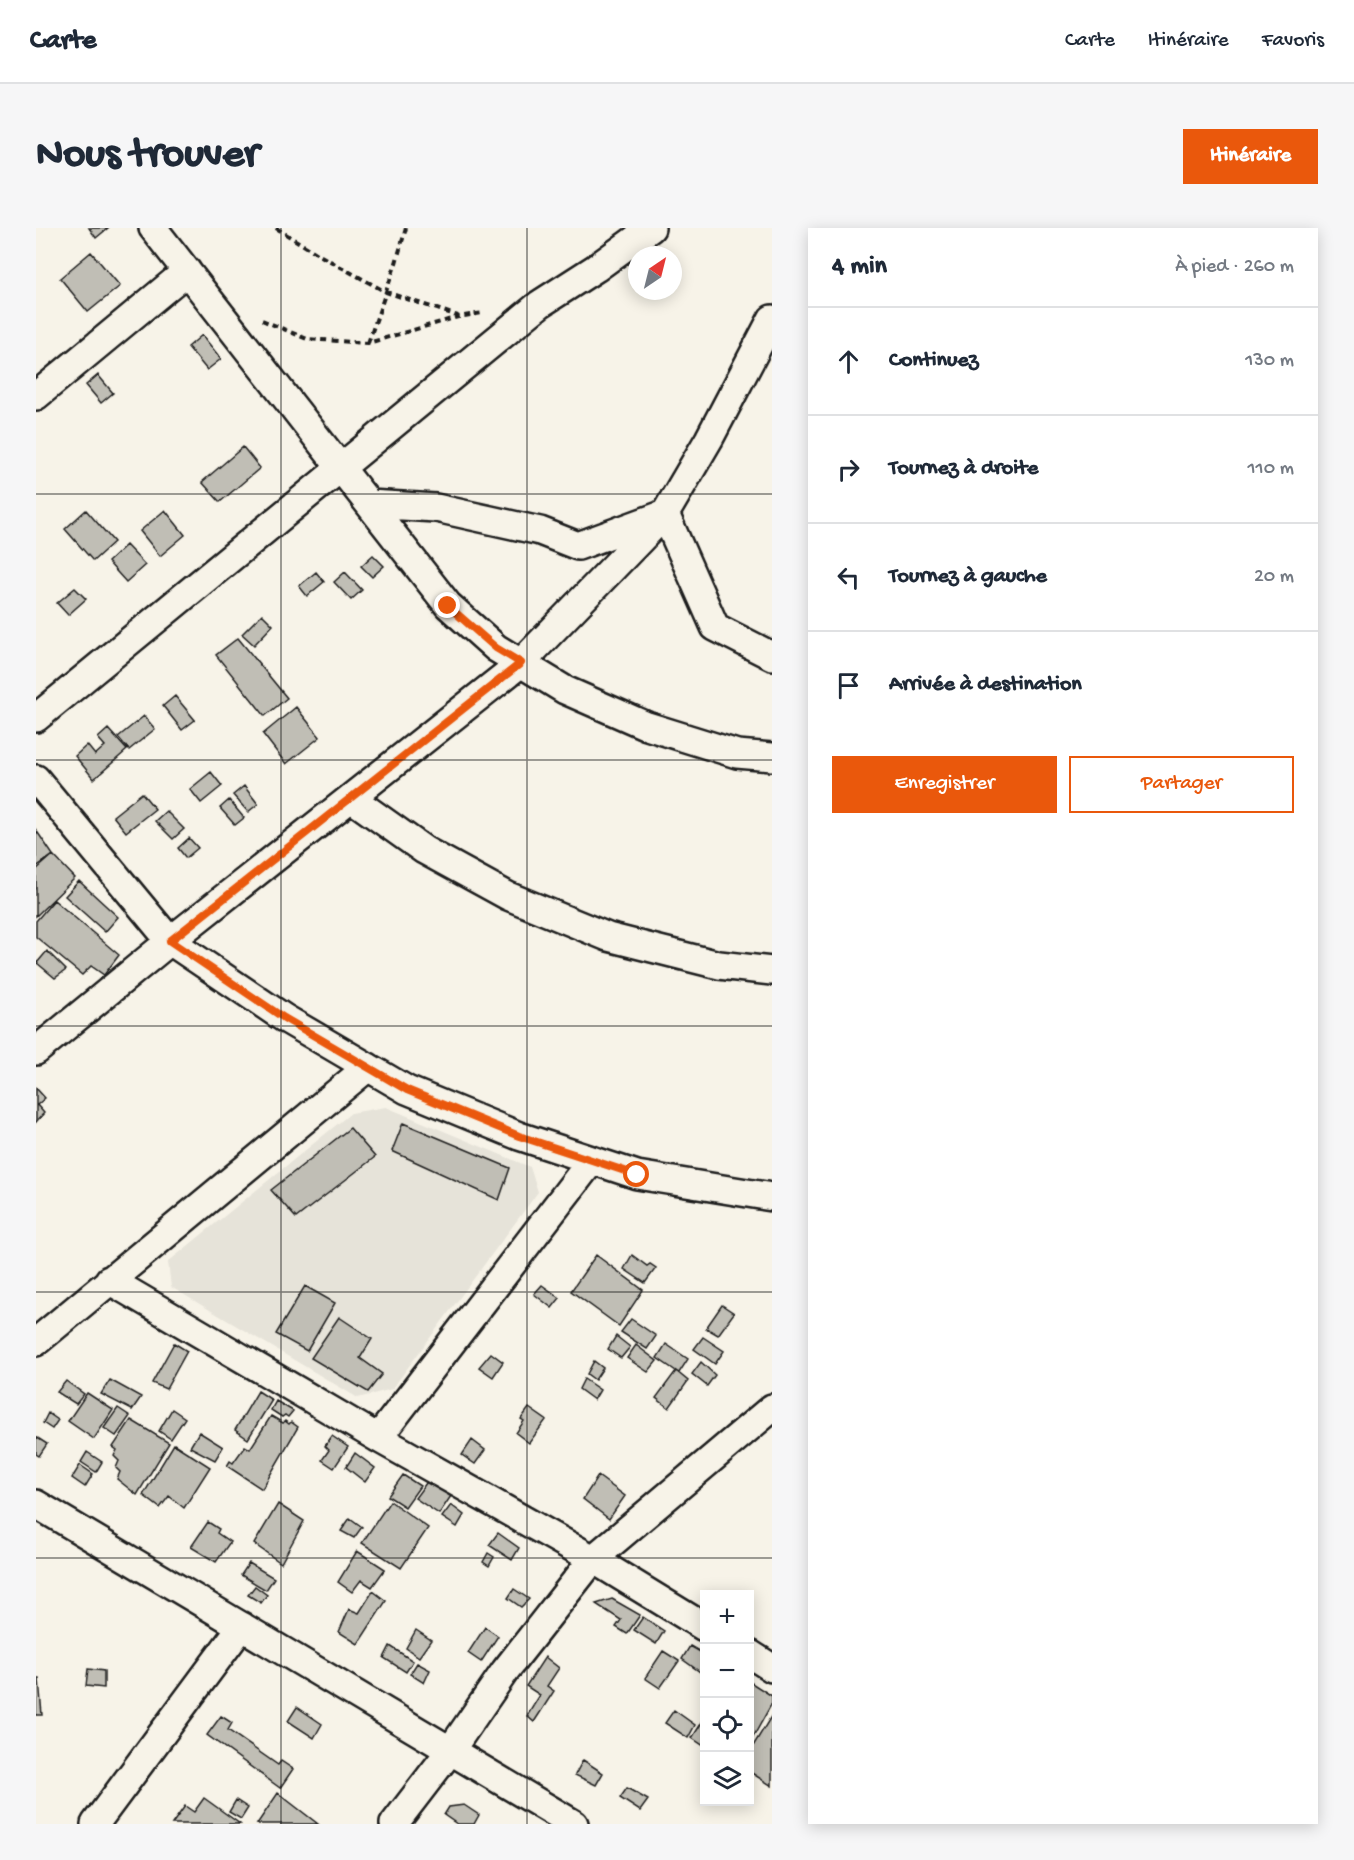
<!DOCTYPE html>
<html lang="fr">
<head>
<meta charset="utf-8">
<style>
  :root { --surface:#fff; --page:#f6f6f7; --text:#1f2937; --muted:#747a83; --line:#e0e1e3; --accent:#ea580c }
  body { margin:0; font-family:"Gochi Hand",sans-serif; background:var(--page); color:var(--text) }
  .controls { position:absolute; right:18px; bottom:18px; display:grid; overflow:hidden; border-radius:0px; box-shadow:0 3px 15px #0003 }
  .controls button { width:54px; height:54px; display:grid; place-items:center; padding:0; border:0; border-bottom:2px solid var(--line); background:var(--surface); color:var(--text); font:30px sans-serif }
  .compass { position:absolute; left:592px; top:18px; width:54px; height:54px; border-radius:50%; background:var(--surface); box-shadow:0 3px 15px #0003; rotate:35deg }
  .stop { position:absolute; width:18px; height:18px; margin:-14px; border:4px solid #ea580c; border-radius:50%; background:#fff }
  .stop.end { background:#ea580c; border-color:#fff; box-shadow:0 2px 6px #0008 }
  .list { margin:0; padding:0; list-style:none }
  h2 { display:flex; justify-content:space-between; align-items:center; height:78px; margin:0; padding:0 24px; font-size:26px }
  h2 small { font-size:20px; font-weight:400; color:var(--muted) }
  .list li { display:grid; grid-template-columns:39px 1fr auto; gap:18px; align-items:center; box-sizing:border-box; height:108px; padding:0 24px; border-top:2px solid var(--line) }
  .list b { display:block; font-size:22px; white-space:nowrap }
  .list em { font-size:20px; font-style:normal; color:var(--muted) }
  .actions { display:flex; gap:12px; padding:18px 24px }
  .actions a { flex:1; padding:14px 0; border:2px solid var(--accent); border-radius:0px; text-align:center; font-size:21px; color:var(--accent) }
  .actions .main { background:var(--accent); color:#fff }
  .icon { flex:none; width:33px; height:33px; fill:none; stroke:currentColor; stroke-width:2; stroke-linecap:round; stroke-linejoin:round }
  .map { position:relative; flex:none; width:736px; height:1596px; overflow:hidden; border-radius:0px }
  header { display:flex; align-items:center; gap:36px; box-sizing:border-box; height:84px; padding:0 30px; background:var(--surface); border-bottom:2px solid var(--line) }
  header strong { font-size:28px }
  nav { display:flex; gap:33px; margin-inline-start:auto; font-size:21px }
  .intro { display:flex; align-items:center; justify-content:space-between; box-sizing:border-box; height:144px; padding:0 36px }
  h1 { margin:0; font-size:42px }
  .button { padding:15px 27px; border-radius:0px; background:var(--accent); color:#fff; font-size:21px; font-weight:700 }
  main { display:flex; gap:36px; padding:0 36px }
  aside { flex:1; background:var(--surface); border-radius:0px; box-shadow:0 3px 15px #0003 }
  .map>svg:first-child { display:block }
  .built { fill:#e6e3d9 }
  .building { fill:#c0beb5; stroke:#1c1c1c; stroke-width:1.5 }
  .lines { fill:none; stroke-linecap:round; stroke-linejoin:round }
  .street-casing { stroke:#1c1c1c; stroke-width:32 }
  .path { stroke:#1c1c1c; stroke-width:4; stroke-dasharray:6 4.5; stroke-linecap:butt }
  .street { stroke:#f7f3e8; stroke-width:27 }
  .route { stroke:#ea580c; stroke-width:8 }
  .grid { fill:none; stroke:#1c1c1c; stroke-width:1.5; stroke-opacity:0.55 }
</style>
</head>
<body>
<header>
<strong>Carte</strong>
<nav><a>Carte</a><a>Itinéraire</a><a>Favoris</a></nav>
</header>
<div class="intro"><h1>Nous trouver</h1><a class="button">Itinéraire</a></div>
<main>
<div class="map">
<svg width="736" height="1596" viewBox="0 0 736 1596">
  <rect width="100%" height="100%" fill="#f7f3e8"/>
  <filter id="ink" filterUnits="userSpaceOnUse"><feTurbulence type="fractalNoise" baseFrequency=".0167" numOctaves="2"/><feDisplacementMap in="SourceGraphic" scale="12" xChannelSelector="R" yChannelSelector="G"/><feConvolveMatrix kernelMatrix="1 2 1 2 8 2 1 2 1" color-interpolation-filters="sRGB"/></filter>
  <g filter="url(#ink)">
    <path class="built" d="M350 879 494 939 502 964 356 1161 322 1170 135 1059 132 1034 315 885Z"/>
    <path class="building" d="M53 0H72L60 10Z
      M55 24 84 58 52 84 24 50Z
      M166 107 185 131 171 142 152 119Z
      M62 147 77 165 65 175 50 157Z
      M207 219 224 240 184 274 166 254Z
      M50 282 78 314 57 333 29 301Z
      M129 282 149 307 124 328 104 303Z
      M90 317 109 337 90 354 72 334Z
      M337 327 348 338 336 349 325 338Z
      M280 344 288 354 271 368 263 358Z
      M309 344 326 362 315 372 298 354Z
      M39 360 50 371 32 387 21 375Z
      M226 386 237 397 218 417 206 406Z
      M202 410 251 470 229 488 180 427Z
      M139 468 159 492 146 502 127 478Z
      M260 479 284 509 250 536 227 506Z
      M108 488 119 501 93 522 82 509Z
      M72 501 91 522 58 551 39 528 51 517 59 527 69 518 62 510Z
      M175 544 186 558 165 575 154 561Z
      M208 558 222 576 212 584 197 567Z
      M106 565 119 581 90 604 77 588Z
      M193 572 208 590 199 597 184 580Z
      M130 583 148 601 137 611 119 593Z
      M0 602 17 627 0 639Z
      M153 610 162 620 150 630 142 620Z
      M17 627 39 650 0 688V642Z
      M43 653 82 689 69 704 29 668Z
      M18 672 83 727 68 747 55 738 46 747 0 709V693Z
      M11 723 30 742 19 750 1 735Z
      M0 860 9 870 1 877 8 885 0 894Z
      M367 895 474 940 463 972 356 923Z
      M314 900 339 929 260 990 235 962Z
      M560 1027 607 1062 583 1098 535 1063Z
      M596 1027 611 1038 614 1036 620 1040 609 1055 588 1041Z
      M506 1057 524 1070 516 1080 498 1066Z
      M269 1058 299 1075 271 1123 240 1106Z
      M686 1077 698 1085 682 1107 670 1100Z
      M303 1089 336 1111 324 1130 346 1146 332 1164 275 1130Z
      M595 1091 620 1108 611 1121 585 1104Z
      M580 1108 594 1119 585 1130 572 1121Z
      M667 1109 688 1123 679 1136 658 1121Z
      M138 1115 151 1123 130 1161 116 1155Z
      M630 1116 652 1131 643 1145 621 1130Z
      M600 1117 621 1133 612 1144 591 1130Z
      M455 1125 467 1134 457 1149 443 1139Z
      M558 1133 567 1140 559 1152 551 1146Z
      M665 1134 679 1147 671 1158 656 1146Z
      M640 1143 652 1153 633 1180 620 1170Z
      M548 1151 564 1162 558 1172 543 1161Z
      M74 1152 105 1169 96 1182 65 1166Z
      M30 1153 48 1166 40 1176 21 1164Z
      M222 1163 236 1172 212 1211 199 1202Z
      M51 1165 77 1182 58 1211 32 1193Z
      M240 1173 257 1183 252 1189 249 1187 246 1189 235 1182Z
      M82 1180 94 1188 80 1208 68 1200Z
      M493 1180 510 1192 493 1215 480 1205 488 1193 485 1191Z
      M136 1181 149 1190 135 1211 123 1203Z
      M12 1185 22 1192 16 1201 7 1195Z
      M235 1188 247 1195 249 1193 253 1196 255 1194 262 1199 226 1261 191 1238 194 1233 197 1235 209 1218 214 1221Z
      M95 1192 133 1215 101 1267 81 1251 84 1244 80 1240 83 1233 78 1228 81 1222 77 1219Z
      M163 1204 187 1219 179 1232 154 1219Z
      M296 1208 312 1219 298 1240 286 1232 293 1222 289 1218Z
      M0 1209 11 1216 3 1228 0 1226Z
      M436 1212 449 1222 439 1236 426 1227Z
      M138 1216 174 1239 148 1280 133 1268 124 1280 107 1267Z
      M51 1224 66 1234 60 1244 45 1234Z
      M319 1225 339 1240 329 1254 310 1239Z
      M44 1237 57 1246 49 1259 36 1250Z
      M367 1247 384 1258 369 1279 352 1268Z
      M562 1248 589 1268 573 1291 547 1271Z
      M393 1251 417 1265 403 1286 379 1270Z
      M354 1273 392 1300 365 1340 326 1315Z
      M242 1276 268 1293 245 1335 218 1316Z
      M415 1277 428 1287 421 1299 406 1289Z
      M314 1290 326 1299 318 1310 305 1303Z
      M172 1294 183 1301 181 1305 194 1314 180 1334 155 1319Z
      M462 1305 483 1320 476 1332 453 1317Z
      M321 1323 349 1341 336 1359 325 1352 316 1364 302 1354Z
      M452 1325 458 1329 453 1338 447 1334Z
      M213 1335 238 1350 230 1362 205 1347Z
      M219 1358 231 1367 225 1375 212 1367Z
      M478 1361 493 1371 485 1379 472 1370Z
      M337 1363 350 1373 322 1416 303 1404 313 1381 323 1385Z
      M576 1371 604 1387 591 1406 580 1399 585 1392 560 1376Z
      M607 1389 628 1403 620 1416 598 1402Z
      M449 1399 462 1408 445 1434 432 1425Z
      M380 1402 395 1412 383 1429 370 1420Z
      M354 1418 377 1433 370 1444 348 1430Z
      M654 1418 668 1426V1443L667 1446 646 1431Z
      M627 1423 643 1433 624 1460 609 1450Z
      M509 1429 523 1440 511 1458 518 1463 498 1494 491 1488 504 1467 490 1458Z
      M381 1435 394 1442 388 1455 374 1446Z
      M52 1441 68 1443V1460L50 1458Z
      M0 1451H3L6 1487H0Z
      M714 1454 736 1468V1475L714 1515Z
      M261 1479 286 1496 278 1510 252 1493Z
      M638 1482 659 1497 652 1510 629 1495Z
      M736 1487V1558L714 1544V1523Z
      M185 1488 196 1495 192 1502 242 1537 245 1533 257 1541 244 1560 171 1507Z
      M668 1491V1518L656 1510Z
      M547 1532 567 1545 560 1557 539 1547Z
      M591 1560 612 1572 604 1583 584 1570Z
      M242 1565 282 1596H221Z
      M168 1570 204 1596H136L149 1578 158 1584Z
      M200 1572 212 1580 205 1591 193 1584Z
      M428 1577 443 1587 438 1596H421L408 1587 413 1579Z"/>
    <g class="lines">
      <g class="street-casing">
        <path id="street" d="M117 0 412 377 460 420 529 462 611 498 701 526 736 529
          M0 168 151 43
          M333 276 400 280 504 303 542 318 629 286 679 399 736 428
          M0 490 504 76 560 40 615 0
          M0 551 134 713 248 790 371 862 483 908 601 947 736 969
          M315 570 388 622 472 668 572 709 683 737 736 743
          M0 823 134 713 485 435 629 286 673 211 736 91
          M73 1052 342 1210 557 1331 668 1399
          M0 1114 332 839
          M342 1210 556 932
          M0 1276 538 1596
          M714 1426 736 1440
          M59 1596 206 1398
          M358 1596 414 1523 469 1443 557 1331 736 1180"/>
      </g>
      <path class="path" d="M240 0 285 28 350 64 422 88
        M226 92 271 111 332 115 422 89 447 85
        M332 115 360 35 370 0"/>
      <use href="#street" class="street"/>
    </g>
  </g>
  <g class="lines" filter="url(#ink)">
    <path class="route" d="M412 378 460 420 485 435 134 713 248 790 371 862 483 908 601 947"/>
  </g>
  <path class="grid" d="M245 0V1596M491 0V1596M0 266H736M0 532H736M0 798H736M0 1064H736M0 1330H736"/>
</svg>
<div class="controls">
<button>+</button>
<button>−</button>
<button><svg class="icon" aria-label="locate" viewBox="0 0 24 24"><circle cx="12" cy="12" r="6"/><path d="M12 2v4M12 18v4M2 12h4M18 12h4"/></svg></button>
<button><svg class="icon" aria-label="layers" viewBox="0 0 24 24"><path d="M12 4l9 5-9 5-9-5zM3 14l9 5 9-5"/></svg></button>
</div>
<svg class="compass" viewBox="-18 -18 36 36"><path d="M0-13l5 13h-10z" fill="#e53935"/><path d="M0 13l5-13h-10z" fill="#747a83"/></svg>
<div class="stop" style="left:601px;top:947px"></div>
<div class="stop end" style="left:412px;top:378px"></div>
</div>
<aside>
<h2>4 min<small>À pied · 260 m</small></h2>
<ul class="list">
<li><svg class="icon" aria-label="ahead" viewBox="0 0 24 24"><path d="M12 20V5M6 11l6-6 6 6"/></svg><div><b>Continuez</b></div><em>130 m</em></li>
<li><svg class="icon" aria-label="right" viewBox="0 0 24 24"><path d="M7 20v-9h11M14 6l5 5-5 5"/></svg><div><b>Tournez à droite</b></div><em>110 m</em></li>
<li><svg class="icon" aria-label="left" viewBox="0 0 24 24"><path d="M17 20v-9H6M10 6l-5 5 5 5"/></svg><div><b>Tournez à gauche</b></div><em>20 m</em></li>
<li><svg class="icon" aria-label="arrive" viewBox="0 0 24 24"><path d="M6 21V4h12l-3 4 3 4H6"/></svg><div><b>Arrivée à destination</b></div></li>
</ul>
<div class="actions"><a class="main">Enregistrer</a><a>Partager</a></div>
</aside>
</main>
</body>
</html>
